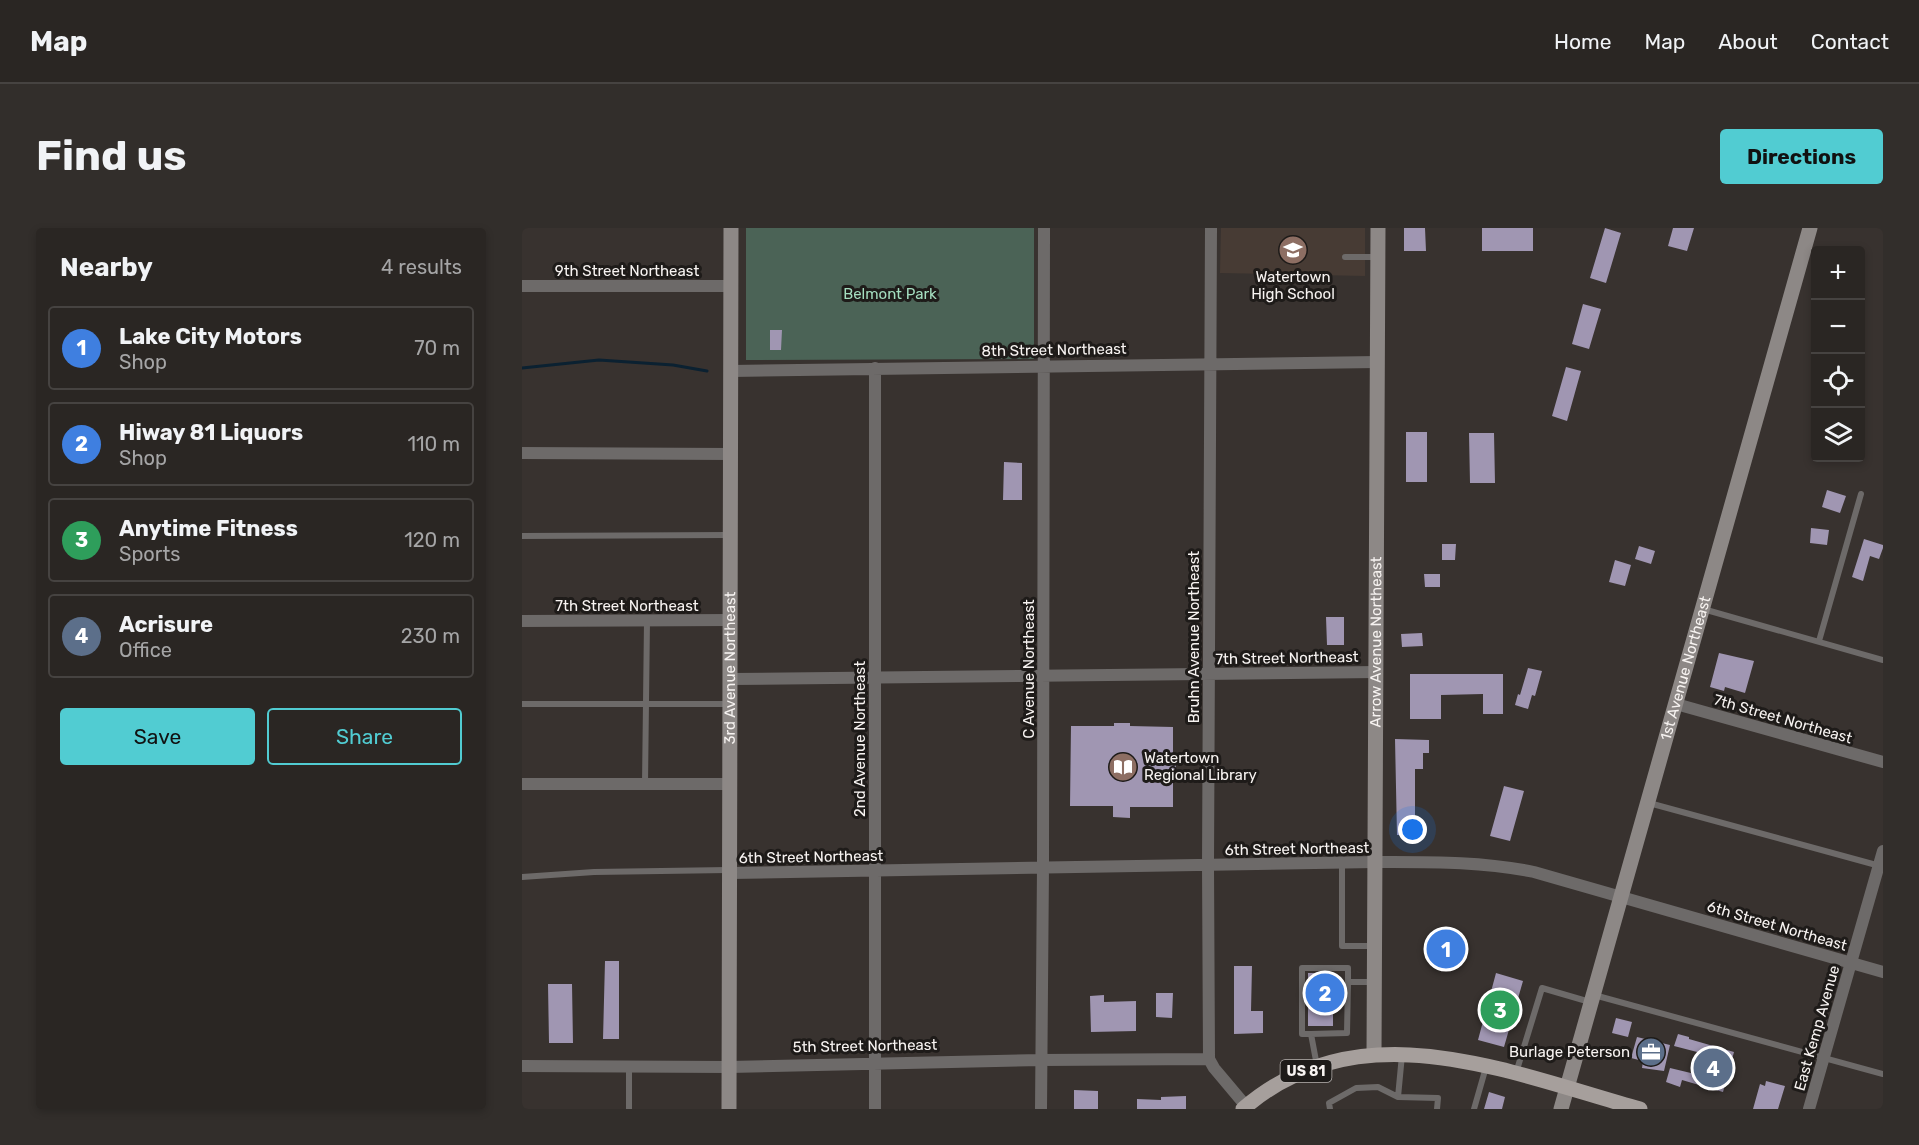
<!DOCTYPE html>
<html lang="en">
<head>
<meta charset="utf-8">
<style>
  :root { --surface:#2a2623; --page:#322e2b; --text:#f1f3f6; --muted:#a5a5a6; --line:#464341; --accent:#51ccd2 }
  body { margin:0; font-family:Rubik,sans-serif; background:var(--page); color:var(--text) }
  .controls { position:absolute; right:18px; top:18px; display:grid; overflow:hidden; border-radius:6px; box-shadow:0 3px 9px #0003 }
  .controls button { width:54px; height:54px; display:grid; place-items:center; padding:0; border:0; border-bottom:2px solid var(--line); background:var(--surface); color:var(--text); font:30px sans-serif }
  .you { position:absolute; left:891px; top:602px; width:21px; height:21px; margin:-15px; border:4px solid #fff; border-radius:50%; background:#1a73e8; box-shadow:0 0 0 9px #1a73e833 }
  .badge { display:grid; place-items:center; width:39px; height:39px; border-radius:50%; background:var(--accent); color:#fff; font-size:20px; font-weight:700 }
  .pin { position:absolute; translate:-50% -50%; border:3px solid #fff; box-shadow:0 2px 6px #0006 }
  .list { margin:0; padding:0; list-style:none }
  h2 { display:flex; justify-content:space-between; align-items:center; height:78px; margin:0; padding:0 24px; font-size:26px }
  h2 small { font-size:20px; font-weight:400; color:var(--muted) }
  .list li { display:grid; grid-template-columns:39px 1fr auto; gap:18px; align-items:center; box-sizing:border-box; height:84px; margin:0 12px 12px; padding:0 12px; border:2px solid var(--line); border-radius:6px }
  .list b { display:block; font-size:22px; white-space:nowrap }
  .list p { margin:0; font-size:20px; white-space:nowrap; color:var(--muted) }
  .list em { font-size:20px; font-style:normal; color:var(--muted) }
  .actions { display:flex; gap:12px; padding:18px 24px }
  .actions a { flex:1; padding:14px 0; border:2px solid var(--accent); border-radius:6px; text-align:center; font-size:21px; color:var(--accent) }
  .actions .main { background:var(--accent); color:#111 }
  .icon { flex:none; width:33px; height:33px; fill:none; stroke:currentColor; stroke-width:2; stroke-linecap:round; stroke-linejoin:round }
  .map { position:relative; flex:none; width:1361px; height:881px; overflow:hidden; border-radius:6px }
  header { display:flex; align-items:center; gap:36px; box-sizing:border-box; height:84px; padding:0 30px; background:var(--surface); border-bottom:2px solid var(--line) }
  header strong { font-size:28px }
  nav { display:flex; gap:33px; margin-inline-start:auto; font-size:21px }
  .intro { display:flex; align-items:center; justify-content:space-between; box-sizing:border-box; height:144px; padding:0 36px }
  h1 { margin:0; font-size:42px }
  .button { padding:15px 27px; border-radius:6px; background:var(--accent); color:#111; font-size:21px; font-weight:700 }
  main { display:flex; gap:36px; padding:0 36px }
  aside { flex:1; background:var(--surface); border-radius:6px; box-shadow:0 3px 9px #0003 }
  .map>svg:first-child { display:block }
  .built { fill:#473b34 }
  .green { fill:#4b6356 }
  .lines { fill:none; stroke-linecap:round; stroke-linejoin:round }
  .stream { stroke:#0b2131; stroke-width:3 }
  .building { fill:#a096b2 }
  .lane { stroke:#6d6a69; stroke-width:6 }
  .street { stroke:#6d6a69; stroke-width:12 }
  .secondary { stroke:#8d8886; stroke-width:15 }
  .primary { stroke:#a69f9c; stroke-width:15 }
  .labels { text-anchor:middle; stroke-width:6; stroke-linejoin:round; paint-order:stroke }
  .shield { fill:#1e1b19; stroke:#b6b2b0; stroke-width:1.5 }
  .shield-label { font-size:14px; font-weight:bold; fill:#f7f3f1 }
  .street-label { font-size:15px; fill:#f7f3f1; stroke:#1e1b19 }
  .poi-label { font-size:15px; fill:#f7f3f1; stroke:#1e1b19 }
  .park-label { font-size:15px; fill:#a4ddbf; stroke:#1e1b19 }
</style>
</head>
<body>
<header>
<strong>Map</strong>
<nav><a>Home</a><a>Map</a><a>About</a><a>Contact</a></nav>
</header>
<div class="intro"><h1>Find us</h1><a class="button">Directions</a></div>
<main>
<aside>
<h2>Nearby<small>4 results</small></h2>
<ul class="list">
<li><span class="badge" style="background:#3f7fe0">1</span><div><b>Lake City Motors</b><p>Shop</p></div><em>70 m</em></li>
<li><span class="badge" style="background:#3f7fe0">2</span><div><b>Hiway 81 Liquors</b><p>Shop</p></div><em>110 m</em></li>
<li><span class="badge" style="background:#2e9e5b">3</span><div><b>Anytime Fitness</b><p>Sports</p></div><em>120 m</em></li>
<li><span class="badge" style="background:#5c6f8a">4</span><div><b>Acrisure</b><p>Office</p></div><em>230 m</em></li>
</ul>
<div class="actions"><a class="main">Save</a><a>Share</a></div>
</aside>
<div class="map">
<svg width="1361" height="881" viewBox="0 0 1361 881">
  <rect width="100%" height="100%" fill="#38322f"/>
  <path class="built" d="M699 0H843V48L698 45Z"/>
  <path class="green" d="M224 0H512V131L224 132Z"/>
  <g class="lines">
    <path class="stream" d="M0 140 77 132 151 137 185 143"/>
  </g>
  <path class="building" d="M882 0H903L904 23H882Z
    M960 0H1011V23H960Z
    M1083 0 1099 5 1084 55 1068 50Z
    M1151 0H1172L1165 23 1146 18Z
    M1061 76 1079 81 1067 121 1050 116Z
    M248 102H260L259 122H248Z
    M1044 139 1059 143 1045 193 1030 188Z
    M884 204H905V254H884Z
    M947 205H972L973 255H948Z
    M482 234 500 235V272H481Z
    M1305 262 1324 268 1318 285 1300 279Z
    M1289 300 1307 302 1305 317 1288 315Z
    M1342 311 1361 317V320L1357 331 1348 328 1341 353 1330 349Z
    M920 316H934L933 332H920Z
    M1117 318 1133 323 1129 336 1113 331Z
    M1093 332 1109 337 1103 358 1087 354Z
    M902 346H918V359H903Z
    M804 389H822V417H805Z
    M900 405 901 418 880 419 879 406Z
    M1197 425 1232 433 1223 465 1203 459 1202 463 1188 459Z
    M1006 440 1020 443 1013 468 1010 467 1006 481 993 477 996 466 998 467Z
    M888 446H981V486H961V466L919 467V491H888Z
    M592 495H608V498L651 499V533L654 534V545H651V579H608V590L591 589V578H548L549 498H592Z
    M873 511 907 512V525H901V541H893V607H875Z
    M982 558 1002 563 988 613 968 608Z
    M914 713 939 714 938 734 913 733Z
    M83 733H97V811H81Z
    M712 738H730L729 783H741V805L712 806Z
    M786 745H811V798H786Z
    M974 745 1001 753 982 819 956 812Z
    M26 756H50L51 815H27Z
    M634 765H651L650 790 634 789Z
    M582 767V774L614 773V803L569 804 568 768Z
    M1094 790 1110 794 1106 809 1090 805Z
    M1156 806 1167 809V811L1212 824 1201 864 1160 852 1158 859 1144 854 1148 840 1173 846 1179 825 1152 818Z
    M1115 809 1148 817 1142 843 1120 840 1121 833 1109 830Z
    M1244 853 1263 858 1256 881H1231L1238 856 1243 858Z
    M552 862 576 863V881H552Z
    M967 864 983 869 980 881H962Z
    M664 868V881H615V871L639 872V869Z"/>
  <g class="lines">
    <path class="lane" d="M823 29H855
      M0 308 206 307
      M1181 381 1361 432
      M1297 413 1339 266
      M0 476H208
      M123 556 125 393
      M1127 575 1358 638
      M820 635V718H851
      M0 649 72 644 206 642
      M1072 767 1361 846
      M789 806H780V740H826V754
      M107 838V881
      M795 838 789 806 825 805 826 754H852
      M994 845 1020 760 1068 774
      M876 869 880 827
      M808 881 807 875 834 860 856 859 876 869 916 870 915 881
      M952 881 964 839"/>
    <path class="street" d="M689 0 686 637 687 831 692 840 724 878
      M0 58H209
      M209 143 855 134
      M0 225 209 226
      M0 393 209 392
      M209 451 854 444
      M1154 476 1361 534
      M0 556H208
      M208 645 853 634C907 634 959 633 1012 644L1361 744
      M0 838 207 839 519 832 687 831
      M353 881V140
      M519 881 521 639 522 0
      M1287 881 1361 623"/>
    <g class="secondary">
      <path id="s1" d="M852 826 856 0"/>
      <path id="s2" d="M207 881 209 0"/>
      <path id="s3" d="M1039 881 1288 0"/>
    </g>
    <path class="primary" d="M721 881C838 779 988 845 1118 881"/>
  </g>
  <defs>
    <g id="school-disc" transform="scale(1.5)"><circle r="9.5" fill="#8d6e63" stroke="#1e1b19"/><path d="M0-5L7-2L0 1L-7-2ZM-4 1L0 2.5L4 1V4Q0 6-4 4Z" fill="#fff"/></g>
    <g id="library-disc" transform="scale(1.5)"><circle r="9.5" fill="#8d6e63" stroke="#1e1b19"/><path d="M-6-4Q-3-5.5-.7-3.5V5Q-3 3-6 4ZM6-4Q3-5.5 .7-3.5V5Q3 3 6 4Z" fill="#fff"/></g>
    <g id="office-disc" transform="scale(1.5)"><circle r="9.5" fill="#5c6f8a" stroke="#1e1b19"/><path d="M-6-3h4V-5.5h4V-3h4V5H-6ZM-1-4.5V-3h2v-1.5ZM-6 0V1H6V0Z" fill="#fff"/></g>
  </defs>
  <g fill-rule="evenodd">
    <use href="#school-disc" x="771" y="22"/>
    <use href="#library-disc" x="601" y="539"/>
    <use href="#office-disc" x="1129" y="824"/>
  </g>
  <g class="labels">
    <rect class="shield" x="758.5" y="832" width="51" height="22" rx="4.5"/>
    <g class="shield-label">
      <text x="784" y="848">US 81</text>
    </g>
    <g class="street-label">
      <text x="105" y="48">9th Street Northeast</text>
      <text transform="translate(532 122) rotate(-1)" y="5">8th Street Northeast</text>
      <text x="105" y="383">7th Street Northeast</text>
      <text transform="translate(672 409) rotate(-90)" y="5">Bruhn Avenue Northeast</text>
      <text dy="5" stroke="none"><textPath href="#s1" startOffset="412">Arrow Avenue Northeast</textPath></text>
      <text transform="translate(765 430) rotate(-1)" y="5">7th Street Northeast</text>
      <text dy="5" stroke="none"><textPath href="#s2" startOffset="441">3rd Avenue Northeast</textPath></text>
      <text transform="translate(507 441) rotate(-90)" y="5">C Avenue Northeast</text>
      <text dy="5" stroke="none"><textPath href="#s3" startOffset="458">1st Avenue Northeast</textPath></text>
      <text transform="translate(1261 491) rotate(16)" y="5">7th Street Northeast</text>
      <text transform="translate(338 511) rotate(-90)" y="5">2nd Avenue Northeast</text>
      <text transform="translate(775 621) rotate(-1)" y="5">6th Street Northeast</text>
      <text transform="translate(289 629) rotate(-1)" y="5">6th Street Northeast</text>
      <text transform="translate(1255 698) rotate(16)" y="5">6th Street Northeast</text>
      <text transform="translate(1295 800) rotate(-74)" y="5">East Kemp Avenue</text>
      <text transform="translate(343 818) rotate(-1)" y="5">5th Street Northeast</text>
    </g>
    <g class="poi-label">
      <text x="771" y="54">Watertown<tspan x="771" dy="17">High School</tspan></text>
      <text x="622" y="535" text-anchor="start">Watertown<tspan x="622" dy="17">Regional Library</tspan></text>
      <text x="1108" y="829" text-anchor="end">Burlage Peterson</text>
    </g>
    <g class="park-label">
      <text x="368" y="71">Belmont Park</text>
    </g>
  </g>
</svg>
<div class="controls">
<button>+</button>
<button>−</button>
<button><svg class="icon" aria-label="locate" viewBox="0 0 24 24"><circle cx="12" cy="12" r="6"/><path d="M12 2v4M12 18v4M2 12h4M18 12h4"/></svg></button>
<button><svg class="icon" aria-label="layers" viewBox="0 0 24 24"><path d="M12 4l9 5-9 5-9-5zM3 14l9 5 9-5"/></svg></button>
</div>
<div class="you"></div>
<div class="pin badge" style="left:924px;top:721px;background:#3f7fe0">1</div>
<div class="pin badge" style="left:803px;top:765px;background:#3f7fe0">2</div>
<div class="pin badge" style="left:978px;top:782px;background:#2e9e5b">3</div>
<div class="pin badge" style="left:1191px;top:840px;background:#5c6f8a">4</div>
</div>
</main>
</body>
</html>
